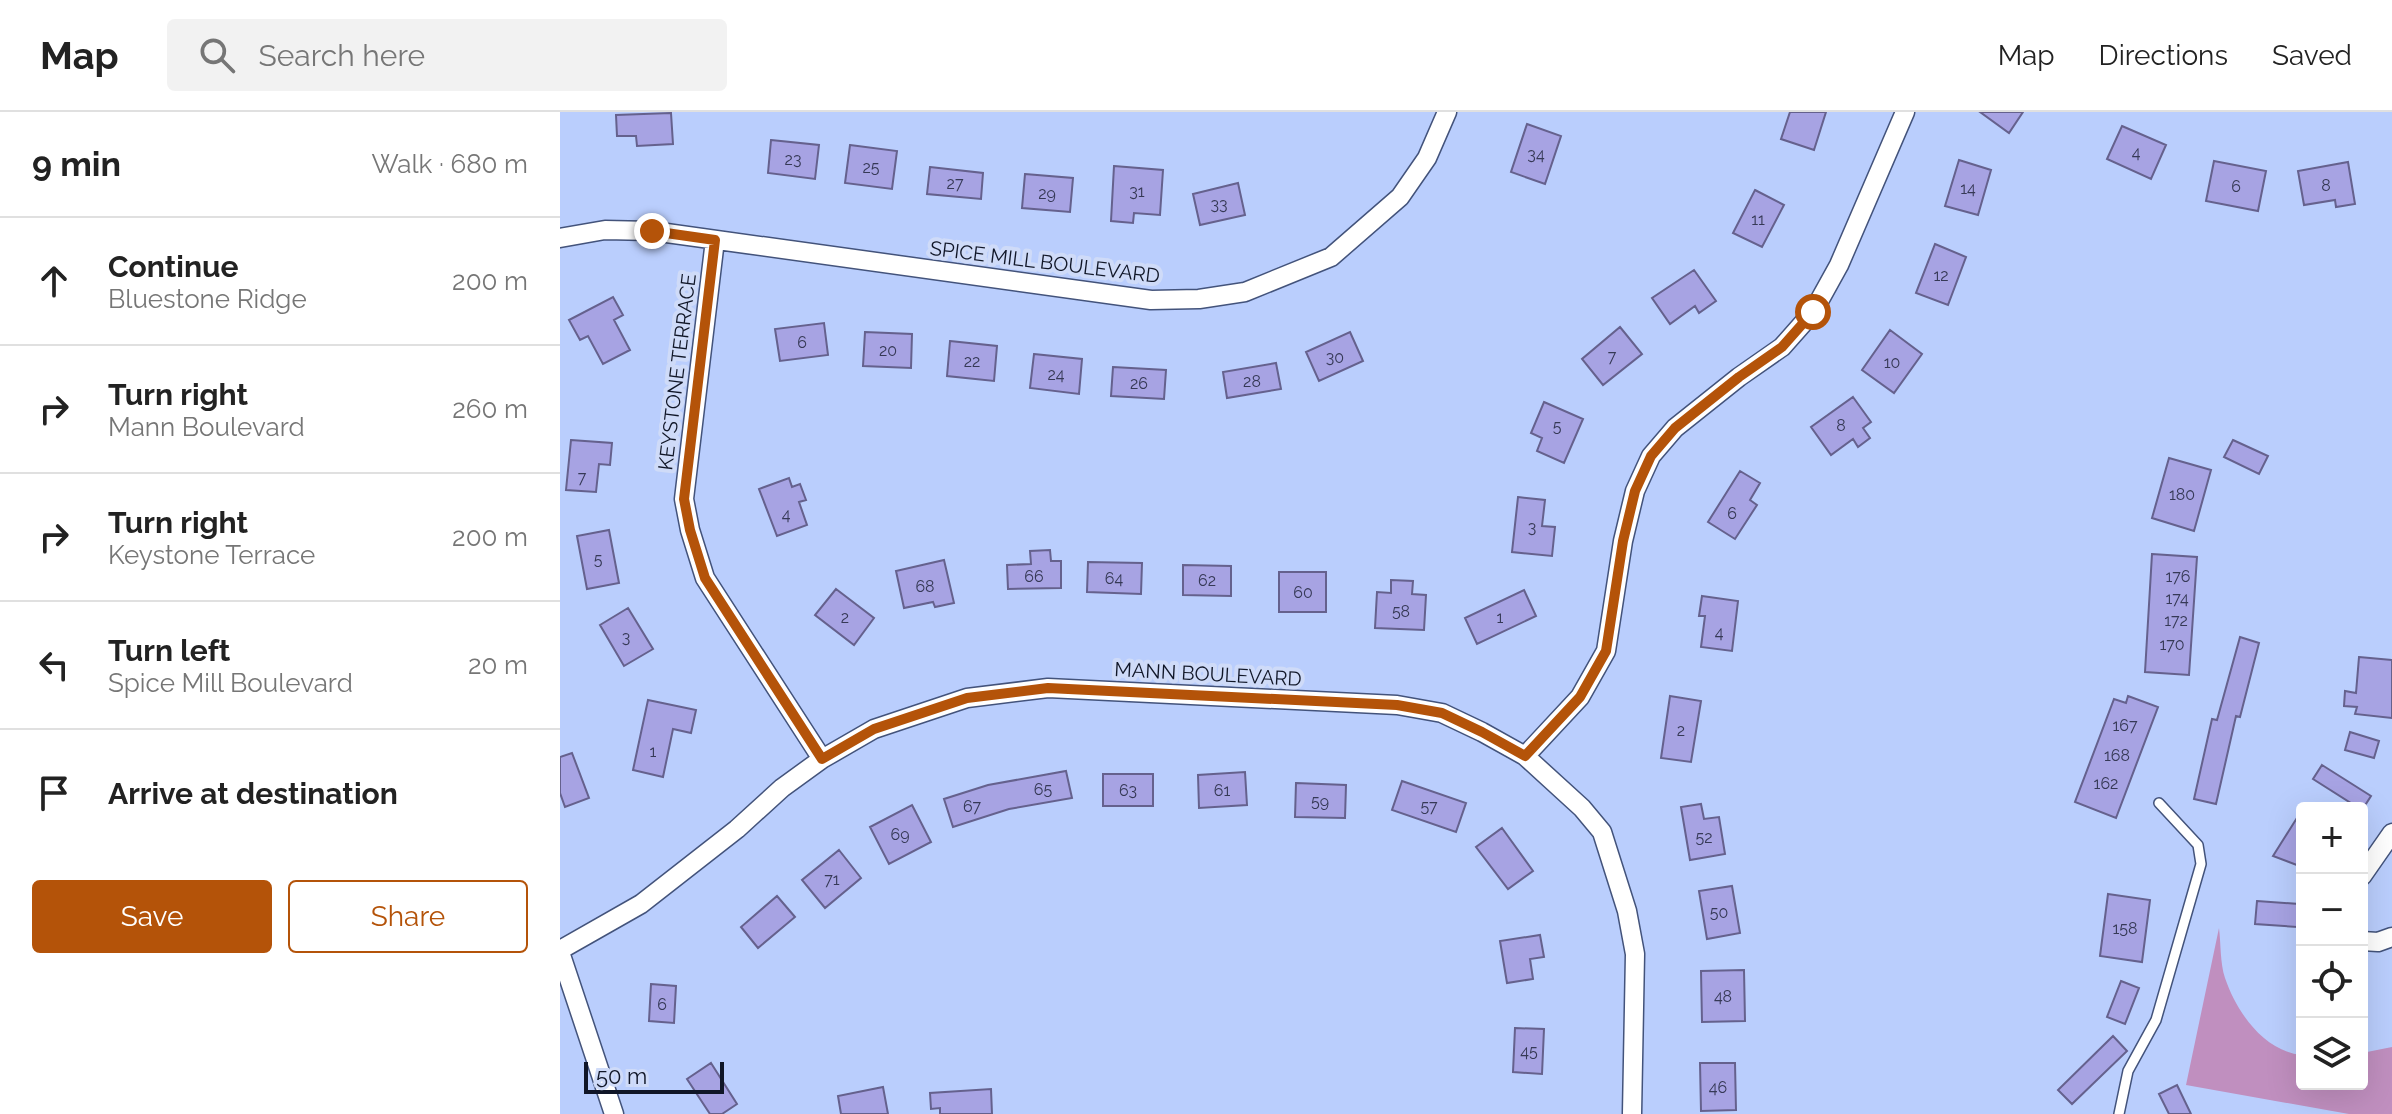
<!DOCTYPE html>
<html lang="en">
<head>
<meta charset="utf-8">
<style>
  :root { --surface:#fff; --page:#f2f2f2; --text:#222; --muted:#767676; --line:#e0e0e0; --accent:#b45309 }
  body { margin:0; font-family:Raleway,sans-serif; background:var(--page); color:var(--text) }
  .controls { position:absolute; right:24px; bottom:24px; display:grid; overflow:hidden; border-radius:8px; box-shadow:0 8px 32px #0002 }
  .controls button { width:72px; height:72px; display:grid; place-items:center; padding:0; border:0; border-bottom:2px solid var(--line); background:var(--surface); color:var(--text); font:40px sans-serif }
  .scale { position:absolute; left:24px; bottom:20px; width:140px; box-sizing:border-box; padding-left:8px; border:4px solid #101627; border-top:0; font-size:22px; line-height:28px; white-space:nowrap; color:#101627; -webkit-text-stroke:6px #cfdbf8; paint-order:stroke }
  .stop { position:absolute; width:24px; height:24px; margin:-18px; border:6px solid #b45309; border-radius:50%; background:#fff }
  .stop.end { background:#b45309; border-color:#fff; box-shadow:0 2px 8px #0008 }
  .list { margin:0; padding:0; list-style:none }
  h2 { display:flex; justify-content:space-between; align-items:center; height:104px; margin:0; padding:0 32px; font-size:34px }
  h2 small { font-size:26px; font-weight:400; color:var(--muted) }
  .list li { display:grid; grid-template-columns:52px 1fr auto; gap:24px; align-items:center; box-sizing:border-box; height:128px; padding:0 32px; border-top:2px solid var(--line) }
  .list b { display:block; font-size:30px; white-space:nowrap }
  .list p { margin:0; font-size:26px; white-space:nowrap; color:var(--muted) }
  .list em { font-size:26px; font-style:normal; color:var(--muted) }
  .actions { display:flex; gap:16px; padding:24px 32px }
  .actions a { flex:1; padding:18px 0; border:2px solid var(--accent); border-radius:8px; text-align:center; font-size:28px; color:var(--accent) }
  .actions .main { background:var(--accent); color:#fff }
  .icon { flex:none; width:44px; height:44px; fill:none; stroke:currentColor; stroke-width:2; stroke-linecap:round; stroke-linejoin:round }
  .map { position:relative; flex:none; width:1832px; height:1002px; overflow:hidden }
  header { display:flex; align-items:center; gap:48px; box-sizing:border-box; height:112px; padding:0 40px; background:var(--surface); border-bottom:2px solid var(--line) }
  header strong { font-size:38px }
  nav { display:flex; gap:44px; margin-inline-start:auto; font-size:28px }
  .search { width:560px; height:72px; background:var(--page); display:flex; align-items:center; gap:20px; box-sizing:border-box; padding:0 28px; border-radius:8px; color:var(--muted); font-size:30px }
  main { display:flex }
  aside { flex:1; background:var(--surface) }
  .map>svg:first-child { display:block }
  .green { fill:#c08fbf }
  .building { fill:#a7a3e3; stroke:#65618d; stroke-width:2 }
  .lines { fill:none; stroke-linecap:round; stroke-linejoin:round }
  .lane-casing { stroke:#43537b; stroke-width:12 }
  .street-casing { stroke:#43537b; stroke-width:21 }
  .lane { stroke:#fff; stroke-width:9 }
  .street { stroke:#fff; stroke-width:18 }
  .route { stroke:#b45309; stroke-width:10 }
  .labels { text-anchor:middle; stroke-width:8; stroke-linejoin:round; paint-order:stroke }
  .number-label { font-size:16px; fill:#363956 }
  .street-label { font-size:20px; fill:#101627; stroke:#cfdbf8 }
</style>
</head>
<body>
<header>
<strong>Map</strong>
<div class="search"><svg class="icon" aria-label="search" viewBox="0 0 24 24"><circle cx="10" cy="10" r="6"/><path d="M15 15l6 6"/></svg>Search here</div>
<nav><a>Map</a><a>Directions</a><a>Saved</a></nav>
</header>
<main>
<aside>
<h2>9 min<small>Walk · 680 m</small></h2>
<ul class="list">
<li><svg class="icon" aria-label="ahead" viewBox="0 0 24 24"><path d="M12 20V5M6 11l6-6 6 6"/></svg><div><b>Continue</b><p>Bluestone Ridge</p></div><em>200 m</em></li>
<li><svg class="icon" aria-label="right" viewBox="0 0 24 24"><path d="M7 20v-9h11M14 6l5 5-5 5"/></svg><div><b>Turn right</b><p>Mann Boulevard</p></div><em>260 m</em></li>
<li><svg class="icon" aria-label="right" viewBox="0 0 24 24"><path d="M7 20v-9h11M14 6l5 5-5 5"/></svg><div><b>Turn right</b><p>Keystone Terrace</p></div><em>200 m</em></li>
<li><svg class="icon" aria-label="left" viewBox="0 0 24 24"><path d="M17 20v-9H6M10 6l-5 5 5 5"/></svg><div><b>Turn left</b><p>Spice Mill Boulevard</p></div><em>20 m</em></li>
<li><svg class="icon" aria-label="arrive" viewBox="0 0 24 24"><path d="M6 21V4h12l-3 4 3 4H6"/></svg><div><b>Arrive at destination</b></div></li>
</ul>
<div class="actions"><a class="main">Save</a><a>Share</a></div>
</aside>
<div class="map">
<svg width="1832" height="1002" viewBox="0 0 1832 1002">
  <rect width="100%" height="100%" fill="#bacefd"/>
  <path class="green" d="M1659 816C1661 832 1660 851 1665 866 1677 901 1704 939 1742 943V972H1802V941L1832 935V1002H1789L1626 973Z"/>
  <path class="building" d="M1230 0H1266L1254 38 1221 27Z
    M1420 0H1463L1449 21Z
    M111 1 113 32 77 34 76 24H57L56 3Z
    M967 12 1001 24 985 72 951 60Z
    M1562 14 1606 33 1591 67 1547 47Z
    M211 28 259 33 255 67 208 61Z
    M290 33 337 39 332 77 285 71Z
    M1399 48 1431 58 1418 103 1385 94Z
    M1654 49 1706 59 1698 99 1646 89Z
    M1788 50 1795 92 1776 95 1775 88 1744 93 1738 59Z
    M554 54 603 58 600 103 574 101 573 111 551 109Z
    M370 55 423 61 421 87 367 82Z
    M465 62 513 66 510 100 462 96Z
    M678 71 685 103 640 113 633 82Z
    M1195 78 1224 93 1202 135 1173 121Z
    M1375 132 1406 145 1388 193 1356 181Z
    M1134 158 1156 189 1139 201 1135 194 1110 212 1092 186Z
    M53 185 63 203 54 208 70 238 43 252 28 224 20 228 9 208Z
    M264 211 268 243 220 249 215 217Z
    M1060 215 1082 242 1043 273 1022 247Z
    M1330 218 1362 242 1334 281 1302 258Z
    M305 220 352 222 351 256 303 254Z
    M790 220 803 249 759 269 746 240Z
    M390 229 437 234 434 269 387 264Z
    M474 242 522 247 519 282 470 276Z
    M716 251 721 277 667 286 663 260Z
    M553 255 606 258 604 287 551 284Z
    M1293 285 1311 310 1303 316 1310 326 1298 335 1293 327 1271 343 1251 315Z
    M984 290 1023 307 1004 351 977 339 982 326 971 321Z
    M11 328 52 331 50 353 39 352 36 380 6 378Z
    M1673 328 1708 344 1699 362 1664 345Z
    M1609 346 1651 358 1634 419 1592 406Z
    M1180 359 1200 371 1190 388 1197 393 1175 427 1148 410Z
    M229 366 232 375 240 372 246 388 239 390 247 413 217 424 199 377Z
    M958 385 985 388 982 414 995 415 992 444 952 440Z
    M49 418 59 471 27 477 17 424Z
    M490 438 491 449H501V476L448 477 447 453 471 452 470 439Z
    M1592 442 1637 445 1629 563 1585 560Z
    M384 448 394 491 375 495 373 490 344 496 336 459Z
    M528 450 582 451 581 482 527 480Z
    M623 453 671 454V484L623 483Z
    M719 460H766V500H719Z
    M831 468 853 469 852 482 866 483 864 518 815 516 817 480 831 481Z
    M276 477 314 506 294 533 255 503Z
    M964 478 976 504 917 532 905 506Z
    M1142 484 1178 489 1172 539 1141 535 1145 504H1139Z
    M68 496 93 537 64 554 40 513Z
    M1680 525 1699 531 1680 605 1676 604 1656 692 1634 687 1652 607 1657 608Z
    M1799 545 1832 548V606L1795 602 1797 595 1784 594 1785 579 1796 581Z
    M1110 584 1141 589 1131 650 1101 646Z
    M1568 584 1598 595 1556 706 1515 690 1554 587 1566 591Z
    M88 588 136 598 131 621 113 617 103 665 73 658Z
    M1790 620 1819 629 1814 646 1785 638Z
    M12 641 29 686 5 695 0 681V645Z
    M1762 653 1811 684 1802 698 1753 667Z
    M506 659 512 686 449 697 393 715 384 687 428 673Z
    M685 660 687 693 639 696 638 663Z
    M543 662H593V694H543Z
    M842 669 906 691 896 720 832 698Z
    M736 671 786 673 785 706 735 705Z
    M1141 692 1144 707 1159 705 1165 742 1130 748 1121 695Z
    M352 693 371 730 329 752 310 715Z
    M1742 698V755L1713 744Z
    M942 716 973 759 948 777 916 735Z
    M279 738 301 766 265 796 242 768Z
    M1172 774 1180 821 1147 827 1139 779Z
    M1548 782 1590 788 1582 850 1540 844Z
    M217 784 235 805 198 836 181 815Z
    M1697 789 1739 792 1737 815 1695 812Z
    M980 823 984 845 970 847 973 867 947 871 940 829Z
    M1184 858 1185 909 1142 910 1141 859Z
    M1561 869 1579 876 1565 912 1547 905Z
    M91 872 116 874 114 911 89 909Z
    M955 916 984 917 982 962 953 960Z
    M1553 924 1567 939 1512 992 1498 978Z
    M151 951 177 992 162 1002H150L127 967Z
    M1140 951H1175L1176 998 1141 999Z
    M1617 973 1631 1002H1609L1599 982Z
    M323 975 328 1002H281L278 984Z
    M431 977 432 1002H380V996L371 997 370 981Z"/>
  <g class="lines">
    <g class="lane-casing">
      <path id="lane" d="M1559 1002 1568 959 1596 908 1641 752 1638 733 1599 691"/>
    </g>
    <g class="street-casing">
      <path id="street" d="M0 126 45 118 92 119 591 188 639 187 685 180 771 145 840 85 867 46 887 0
        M155 128 124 387 130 418 145 466 262 647
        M965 644 1020 585 1046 539 1063 429 1075 379 1091 344 1115 316 1179 265 1222 235 1253 200 1279 153 1345 0
        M1802 764 1832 721
        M1802 829 1818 830 1832 825
        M0 838 81 792 177 717 222 676 262 647 314 617 407 586 488 576 837 593 882 601 922 620 965 644 1022 696 1042 720 1067 799 1075 842 1072 1002
        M0 840 54 1002"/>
    </g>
    <use href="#lane" class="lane"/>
    <use href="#street" class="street"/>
  </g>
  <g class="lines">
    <path class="route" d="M92 119 155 128 124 387 130 418 145 466 262 647 314 617 407 586 488 576 837 593 882 601 922 620 965 644 1020 585 1046 539 1063 429 1075 379 1091 344 1115 316 1179 265 1222 235 1253 200"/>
  </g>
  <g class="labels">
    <g class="number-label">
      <text x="1576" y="46">4</text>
      <text x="976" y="48">34</text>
      <text x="233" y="53">23</text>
      <text x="311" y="61">25</text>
      <text x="395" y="77">27</text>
      <text x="1766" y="79">8</text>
      <text x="1676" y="80">6</text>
      <text x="1408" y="82">14</text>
      <text x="577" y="85">31</text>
      <text x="487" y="87">29</text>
      <text x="659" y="98">33</text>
      <text x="1198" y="113">11</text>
      <text x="1381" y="169">12</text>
      <text x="242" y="236">6</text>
      <text x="328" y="244">20</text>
      <text x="1052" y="250">7</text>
      <text x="775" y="251">30</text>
      <text x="412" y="255">22</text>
      <text x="1332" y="256">10</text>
      <text x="496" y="268">24</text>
      <text x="692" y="275">28</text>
      <text x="579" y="277">26</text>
      <text x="1281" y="319">8</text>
      <text x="997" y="320">5</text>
      <text x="22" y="371">7</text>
      <text x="1622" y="388">180</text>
      <text x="1172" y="407">6</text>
      <text x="226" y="408">4</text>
      <text x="972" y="421">3</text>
      <text x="38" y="453">5</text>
      <text x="474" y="470">66</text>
      <text x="1618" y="470">176</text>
      <text x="554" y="472">64</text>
      <text x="647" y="474">62</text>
      <text x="365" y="480">68</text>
      <text x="743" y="486">60</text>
      <text x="1617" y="492">174</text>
      <text x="841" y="505">58</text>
      <text x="285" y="511">2</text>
      <text x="940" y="511">1</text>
      <text x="1616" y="514">172</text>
      <text x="1159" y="526">4</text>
      <text x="66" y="531">3</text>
      <text x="1612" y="538">170</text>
      <text x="1565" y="619">167</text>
      <text x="1121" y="624">2</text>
      <text x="93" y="645">1</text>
      <text x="1557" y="649">168</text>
      <text x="1546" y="677">162</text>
      <text x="483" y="683">65</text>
      <text x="568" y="684">63</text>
      <text x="662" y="684">61</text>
      <text x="760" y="695">59</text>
      <text x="412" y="700">67</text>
      <text x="869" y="700">57</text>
      <text x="340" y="728">69</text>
      <text x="1144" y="731">52</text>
      <text x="272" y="773">71</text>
      <text x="1159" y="806">50</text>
      <text x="1565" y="822">158</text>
      <text x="1163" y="890">48</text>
      <text x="102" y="898">6</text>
      <text x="969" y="945">45</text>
      <text x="1158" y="981">46</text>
    </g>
    <g class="street-label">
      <text transform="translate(485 150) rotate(7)" y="7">SPICE MILL BOULEVARD</text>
      <text transform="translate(117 260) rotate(-83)" y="7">KEYSTONE TERRACE</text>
      <text transform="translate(648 562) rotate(3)" y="7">MANN BOULEVARD</text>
    </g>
  </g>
</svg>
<div class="controls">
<button>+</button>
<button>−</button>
<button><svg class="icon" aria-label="locate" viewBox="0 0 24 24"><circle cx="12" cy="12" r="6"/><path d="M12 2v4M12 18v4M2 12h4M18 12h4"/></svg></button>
<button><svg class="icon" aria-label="layers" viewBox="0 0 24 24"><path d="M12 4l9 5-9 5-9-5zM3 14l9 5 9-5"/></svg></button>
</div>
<div class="scale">50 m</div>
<div class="stop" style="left:1253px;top:200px"></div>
<div class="stop end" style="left:92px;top:119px"></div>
</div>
</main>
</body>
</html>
